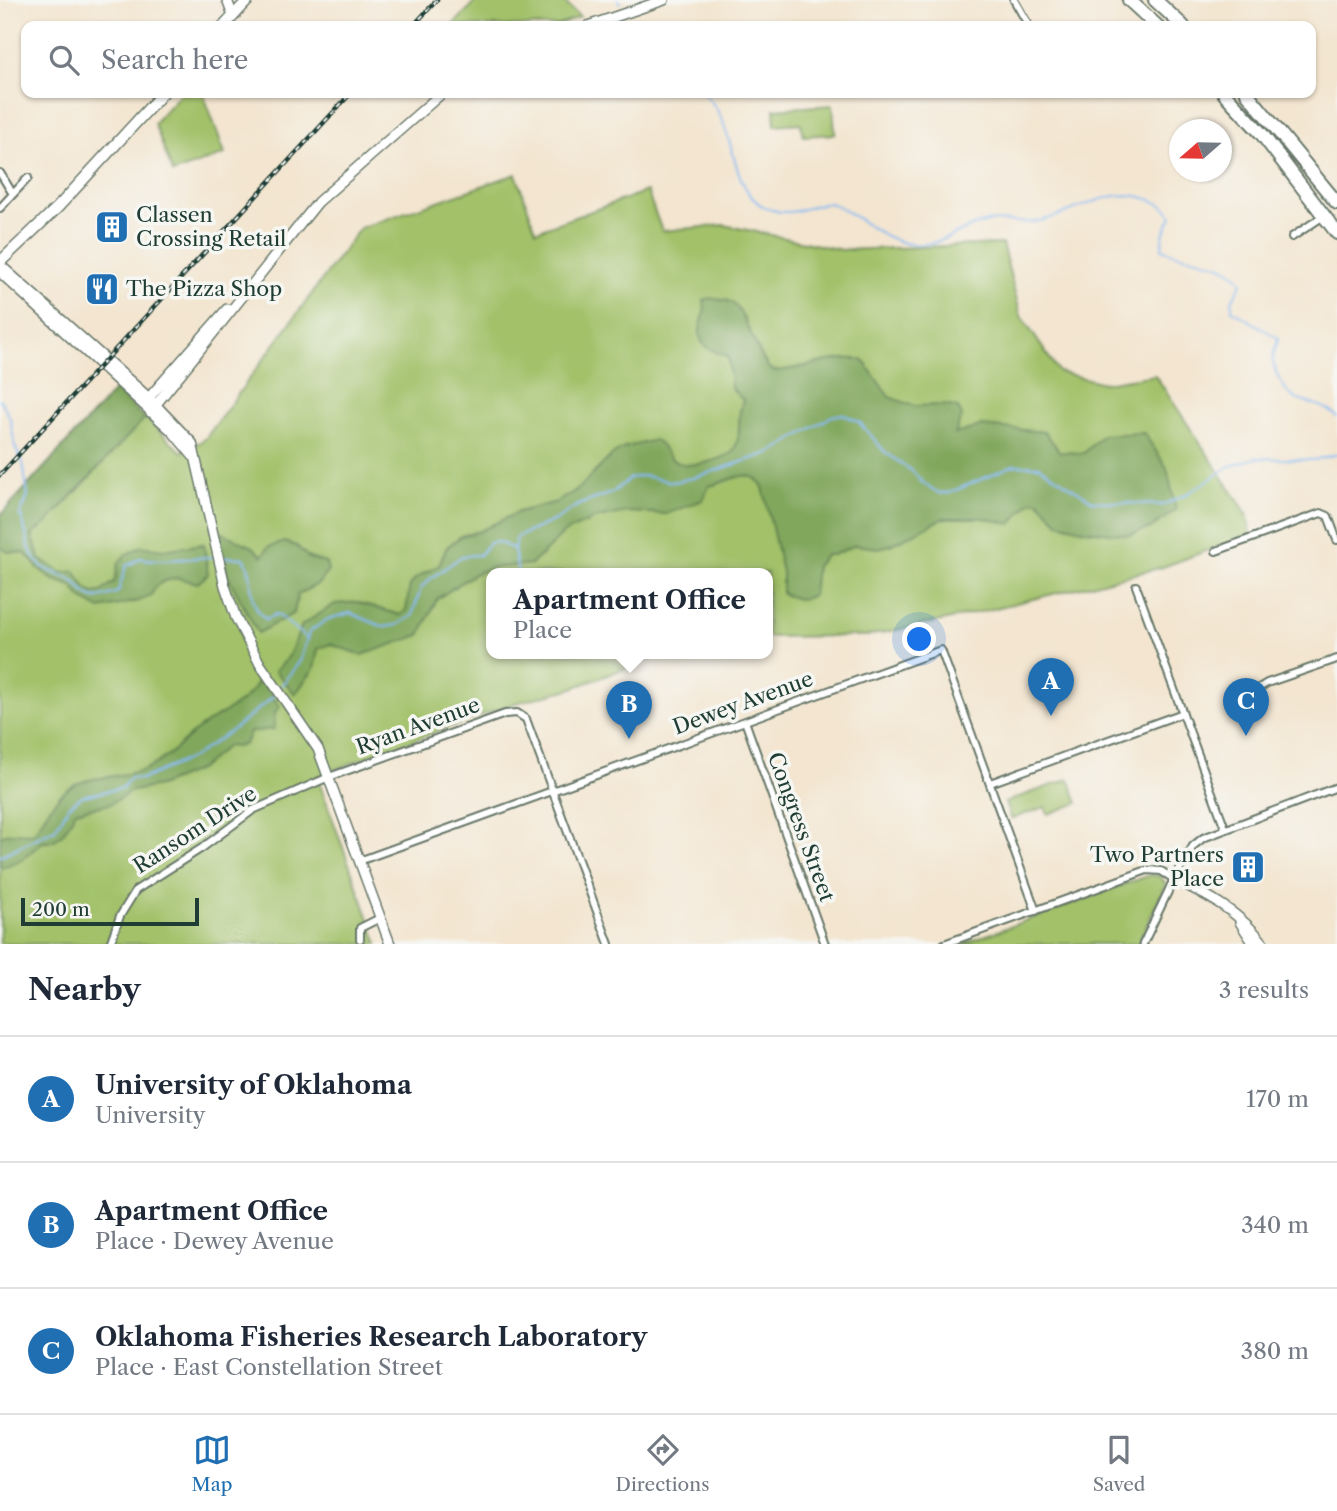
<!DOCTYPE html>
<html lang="en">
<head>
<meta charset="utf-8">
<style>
  :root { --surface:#fff; --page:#f6f6f7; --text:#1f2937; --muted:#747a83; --line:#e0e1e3; --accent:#1f6fb2 }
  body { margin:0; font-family:"Libre Caslon Text",serif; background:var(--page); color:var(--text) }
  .compass { position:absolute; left:1169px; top:119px; width:63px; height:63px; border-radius:50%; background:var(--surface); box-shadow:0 2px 5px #0004; rotate:250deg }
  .scale { position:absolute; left:21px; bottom:18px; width:178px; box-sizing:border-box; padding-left:7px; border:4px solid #1f3d34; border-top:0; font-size:19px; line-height:24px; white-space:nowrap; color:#1f3d34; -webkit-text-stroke:5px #f6f6f2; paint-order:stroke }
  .you { position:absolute; left:920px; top:640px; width:24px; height:24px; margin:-18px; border:5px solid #fff; border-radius:50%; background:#1a73e8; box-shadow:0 0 0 10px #1a73e833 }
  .badge { display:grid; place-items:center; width:46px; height:46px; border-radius:50%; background:var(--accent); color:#fff; font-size:23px; font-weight:700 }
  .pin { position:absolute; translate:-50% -58px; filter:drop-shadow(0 2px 4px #0008) }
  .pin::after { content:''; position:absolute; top:37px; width:24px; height:21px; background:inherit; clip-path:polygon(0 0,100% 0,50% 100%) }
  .popup { position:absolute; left:486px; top:568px; width:287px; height:91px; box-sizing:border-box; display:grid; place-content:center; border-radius:14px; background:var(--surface); filter:drop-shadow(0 2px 5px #0005); font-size:23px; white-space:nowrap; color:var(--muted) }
  .popup b { font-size:26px; color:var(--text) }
  .popup::after { content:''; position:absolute; left:50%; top:100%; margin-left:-14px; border:14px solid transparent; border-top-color:var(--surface) }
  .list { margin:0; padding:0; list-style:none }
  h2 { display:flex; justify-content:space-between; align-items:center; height:91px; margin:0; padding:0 28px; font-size:30px }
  h2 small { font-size:23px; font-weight:400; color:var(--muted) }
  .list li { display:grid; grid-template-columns:46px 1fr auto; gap:21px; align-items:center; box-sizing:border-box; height:126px; padding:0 28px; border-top:2px solid var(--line) }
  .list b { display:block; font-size:26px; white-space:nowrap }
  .list p { margin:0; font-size:23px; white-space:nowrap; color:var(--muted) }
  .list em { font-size:23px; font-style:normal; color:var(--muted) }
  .icon { flex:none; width:38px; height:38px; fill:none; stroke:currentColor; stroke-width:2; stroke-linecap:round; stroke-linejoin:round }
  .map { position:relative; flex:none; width:1337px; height:944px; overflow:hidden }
  .search { position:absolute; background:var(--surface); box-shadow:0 2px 5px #0004; left:21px; right:21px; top:21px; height:77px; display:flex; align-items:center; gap:18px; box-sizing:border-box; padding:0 24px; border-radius:14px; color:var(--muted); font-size:26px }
  .sheet { height:469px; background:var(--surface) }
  nav { display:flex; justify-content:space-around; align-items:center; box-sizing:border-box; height:98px; border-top:2px solid var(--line); background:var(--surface); font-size:19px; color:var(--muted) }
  nav a { display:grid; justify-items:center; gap:4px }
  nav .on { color:var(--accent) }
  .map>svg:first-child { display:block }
  .green { fill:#a2c169; stroke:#607f4e; stroke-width:2 }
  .forest { fill:#81a75d; stroke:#507248; stroke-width:2 }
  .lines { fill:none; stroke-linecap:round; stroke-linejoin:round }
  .stream { stroke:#84b9f3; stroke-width:2 }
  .street-casing { stroke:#69786a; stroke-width:10 }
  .secondary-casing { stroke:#69786a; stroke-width:12 }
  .primary-casing { stroke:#69786a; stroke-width:13 }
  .highway-casing { stroke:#69786a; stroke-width:16 }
  .street { stroke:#fff; stroke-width:6 }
  .secondary { stroke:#fff; stroke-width:9 }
  .primary { stroke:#fff; stroke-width:10 }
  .highway { stroke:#fff; stroke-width:12 }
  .rail-casing { stroke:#1f3d34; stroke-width:4.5 }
  .rail { stroke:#f6f6f2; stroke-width:2; stroke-dasharray:5; stroke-linecap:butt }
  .labels { text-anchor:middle; stroke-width:7; stroke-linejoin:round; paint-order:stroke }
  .poi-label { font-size:21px; fill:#1f3d34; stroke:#f6f6f2; text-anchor:start }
  .street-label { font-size:21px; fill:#1f3d34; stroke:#f6f6f2 }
</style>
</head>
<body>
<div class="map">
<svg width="1337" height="944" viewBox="0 0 1337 944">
  <rect width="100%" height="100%" fill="#f6f6f2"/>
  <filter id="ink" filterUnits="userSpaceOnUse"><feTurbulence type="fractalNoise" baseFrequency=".0143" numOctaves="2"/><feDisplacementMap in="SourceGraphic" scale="14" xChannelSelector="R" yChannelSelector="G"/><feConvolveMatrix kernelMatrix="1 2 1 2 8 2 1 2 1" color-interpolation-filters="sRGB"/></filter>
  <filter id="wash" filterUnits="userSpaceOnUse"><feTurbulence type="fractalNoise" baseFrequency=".00686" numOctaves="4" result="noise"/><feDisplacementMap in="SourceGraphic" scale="28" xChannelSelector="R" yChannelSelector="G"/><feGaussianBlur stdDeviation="1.57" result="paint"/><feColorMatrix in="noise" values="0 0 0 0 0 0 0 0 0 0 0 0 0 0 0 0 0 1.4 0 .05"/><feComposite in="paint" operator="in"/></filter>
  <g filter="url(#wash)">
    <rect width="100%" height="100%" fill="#f3e5cf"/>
    <path class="green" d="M477 0H562L580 17 557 26H452Z
      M181 93H203L225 154 173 173 154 123Z
      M833 105 835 134 803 136 801 123 775 125 774 109Z
      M516 174 536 231 647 191 662 231 724 225 842 250 1002 244 1021 316 1059 372 1104 383 1155 375 1247 514 1251 534 1163 567 951 619 867 636 767 637V573H491V653H666L570 689 515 703 317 776 378 944H0V516L115 390 182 452 205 439 360 228Z
      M1069 779 1078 803 1048 814 1045 807 1011 819 1005 802Z
      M1150 875 1160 876 1166 884 1138 944H962Z"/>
    <path class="forest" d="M710 298C716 300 726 299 731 302 746 311 757 358 772 371 803 370 836 354 863 360L889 397 914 406 944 405 958 408 962 415 955 434 982 426 1045 432 1060 452 1084 453 1102 435 1144 433 1167 468 1176 510 1151 528 1129 535 1085 530 1059 523 1039 501H1031L1011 524 984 518H944L891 545 878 548 855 545 833 555H826L816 566 813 595 801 600 782 594V572L763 487C750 464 728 483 709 486L703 500 666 514 627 512 594 519 565 532 532 564 491 568 474 574 437 599 420 635 362 655 330 644 318 649 314 669 295 694 275 671 289 656 302 625 335 604 357 602 400 615 406 610 410 585 416 578 439 565 447 547 461 536 480 531 518 512 557 502 578 489 612 455 626 447 655 440C664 445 666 456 675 461 690 470 718 460 732 453 744 435 735 419 743 400L731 388 728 356C679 343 710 321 704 300Z
      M115 390 145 418 45 525 32 535 40 559 62 573 75 571 86 588 93 593 101 592 115 581 118 564 125 555 142 546 162 550 204 544 208 574 198 583 177 578 165 581 156 586 151 595 139 601 100 609 81 598 72 586 52 579 37 567 25 553 8 552 0 547V516Z
      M218 531 253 547 262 556 268 547 285 542 297 546 309 558 326 563 328 571 318 584 298 594 294 613 258 633 228 577Z
      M259 679 280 706 275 713 274 729 250 732 245 744 237 747 227 746 200 769 186 775 159 786 132 791 110 804 76 811C67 825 62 844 42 842L22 860 0 868V836C15 829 24 837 35 832 45 815 54 797 71 787 91 774 125 779 148 768 167 759 182 742 198 729 220 712 246 706 259 679Z"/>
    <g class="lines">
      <path class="stream" d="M618 0 620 3
        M626 21 630 26
        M702 93C743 121 722 213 788 212 802 212 815 203 830 203 858 214 879 239 910 244 937 248 957 231 980 224 997 218 1017 224 1034 222 1075 216 1108 183 1151 200 1160 204 1167 207 1172 216L1163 235 1162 249C1186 260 1227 259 1242 282L1232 301V310L1278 338C1277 345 1273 352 1273 359 1273 367 1276 373 1280 380 1297 414 1315 394 1337 417
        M0 399 10 418 15 447 23 463 28 496 20 515C28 529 25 547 36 561 45 572 59 573 70 579 80 584 84 598 97 598 103 598 112 594 118 592L126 566 141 558C153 563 198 557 214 557
        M514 550 518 573
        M223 557 244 558C257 579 244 602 266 619L277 614 305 637
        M281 686 300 661 309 632 328 619 350 613 384 627 397 625 412 616 421 588 429 580 462 556 479 555 489 543 498 542 514 549 517 537 557 519 578 505 612 493 630 478 644 476 673 482 693 478 772 452 832 416 843 414 859 422 885 452 912 471 924 484 939 493H949L1014 465 1039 466 1093 501 1163 505 1187 494 1230 466 1256 458 1314 460 1337 454
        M0 856 55 829 69 806 82 796 122 788 130 778 142 779 193 757 238 726 276 694"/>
    </g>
  </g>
  <g filter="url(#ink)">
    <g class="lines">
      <g class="street-casing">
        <path id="street" d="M1014 0 1029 26
          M0 173 13 194
          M0 208 28 178
          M1292 237 1325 215
          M1216 551 1321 513 1328 516 1337 540
          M1136 586 1225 828
          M1252 703 1259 688 1267 683 1337 659
          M745 721 825 944
          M990 783 1183 713
          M359 861 941 650 1036 911
          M360 939V928L380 918
          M110 944 120 916 136 890 202 848 253 810 329 777 505 714 517 713 526 719 609 944
          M944 944 1147 870 1161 871 1174 879 1193 846 1203 838 1337 787
          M1143 944 1174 879"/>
      </g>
      <g class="secondary-casing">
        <path id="secondary" d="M227 0 233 16
          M588 26 664 0
          M0 265 149 398 192 443 225 586 236 618 260 664 318 749 390 944
          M0 268 4 276 173 432 193 456
          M146 401 227 309
          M150 412 318 202 442 93
          M1174 879C1208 895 1241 913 1264 944
          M1240 922 1254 944"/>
      </g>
      <g class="primary-casing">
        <path id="primary" d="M224 26 248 0
          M0 262 58 207 163 93"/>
      </g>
      <g class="highway-casing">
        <path id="highway" d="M1129 0 1157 26
          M1155 0 1183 26
          M1224 93 1261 133 1337 233
          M1247 93 1337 203"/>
      </g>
      <use href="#street" class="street"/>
      <use href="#secondary" class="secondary"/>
      <use href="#primary" class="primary"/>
      <use href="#highway" class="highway"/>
      <g class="rail-casing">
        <path id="rail" d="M413 26 437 0
          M0 475 351 93"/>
      </g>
      <use href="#rail" class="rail"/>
    </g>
  </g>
  <defs>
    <g id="building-square" transform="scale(1.75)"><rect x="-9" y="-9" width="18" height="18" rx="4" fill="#1f6fb2" stroke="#f6f6f2"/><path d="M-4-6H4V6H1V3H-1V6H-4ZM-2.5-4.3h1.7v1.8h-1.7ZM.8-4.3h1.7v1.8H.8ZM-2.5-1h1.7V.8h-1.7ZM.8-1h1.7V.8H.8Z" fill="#fff"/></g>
    <g id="restaurant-square" transform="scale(1.75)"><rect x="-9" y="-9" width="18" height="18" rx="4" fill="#1f6fb2" stroke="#f6f6f2"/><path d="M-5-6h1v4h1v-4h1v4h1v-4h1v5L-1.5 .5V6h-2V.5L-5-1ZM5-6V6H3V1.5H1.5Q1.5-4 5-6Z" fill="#fff"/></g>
  </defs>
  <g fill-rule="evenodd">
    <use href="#building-square" x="112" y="227"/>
    <use href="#restaurant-square" x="102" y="289"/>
    <use href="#building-square" x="1248" y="867"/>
  </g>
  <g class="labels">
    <g class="poi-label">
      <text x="136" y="222">Classen<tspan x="136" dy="24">Crossing Retail</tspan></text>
      <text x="126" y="296">The Pizza Shop</text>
      <text x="1224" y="862" text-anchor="end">Two Partners<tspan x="1224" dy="24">Place</tspan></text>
    </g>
    <g class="street-label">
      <text transform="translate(743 703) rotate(-20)" y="7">Dewey Avenue</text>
      <text transform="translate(418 726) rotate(-20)" y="7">Ryan Avenue</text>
      <text transform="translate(801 827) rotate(70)" y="7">Congress Street</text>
      <text transform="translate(195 830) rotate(-33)" y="7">Ransom Drive</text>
    </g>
  </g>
</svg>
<svg class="compass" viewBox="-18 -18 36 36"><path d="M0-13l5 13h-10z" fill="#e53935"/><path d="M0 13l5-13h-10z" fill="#747a83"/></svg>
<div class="scale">200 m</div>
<div class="you"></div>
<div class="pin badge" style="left:1051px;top:716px">A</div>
<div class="pin badge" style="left:629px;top:739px">B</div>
<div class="popup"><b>Apartment Office</b>Place</div>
<div class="pin badge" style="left:1246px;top:736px">C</div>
<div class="search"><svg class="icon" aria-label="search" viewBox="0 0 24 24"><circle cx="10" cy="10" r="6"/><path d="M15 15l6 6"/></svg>Search here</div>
</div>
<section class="sheet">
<h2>Nearby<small>3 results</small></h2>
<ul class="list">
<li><span class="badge">A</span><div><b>University of Oklahoma</b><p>University</p></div><em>170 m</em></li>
<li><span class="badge">B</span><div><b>Apartment Office</b><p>Place · Dewey Avenue</p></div><em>340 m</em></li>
<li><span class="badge">C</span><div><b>Oklahoma Fisheries Research Laboratory</b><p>Place · East Constellation Street</p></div><em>380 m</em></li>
</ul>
</section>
<nav>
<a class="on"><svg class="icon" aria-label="map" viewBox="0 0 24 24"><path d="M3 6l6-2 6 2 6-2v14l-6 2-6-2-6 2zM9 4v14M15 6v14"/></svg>Map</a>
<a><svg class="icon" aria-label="directions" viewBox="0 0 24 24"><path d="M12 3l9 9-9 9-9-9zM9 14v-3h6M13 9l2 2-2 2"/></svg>Directions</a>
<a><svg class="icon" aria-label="saved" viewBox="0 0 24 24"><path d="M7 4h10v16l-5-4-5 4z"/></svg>Saved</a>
</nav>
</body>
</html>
